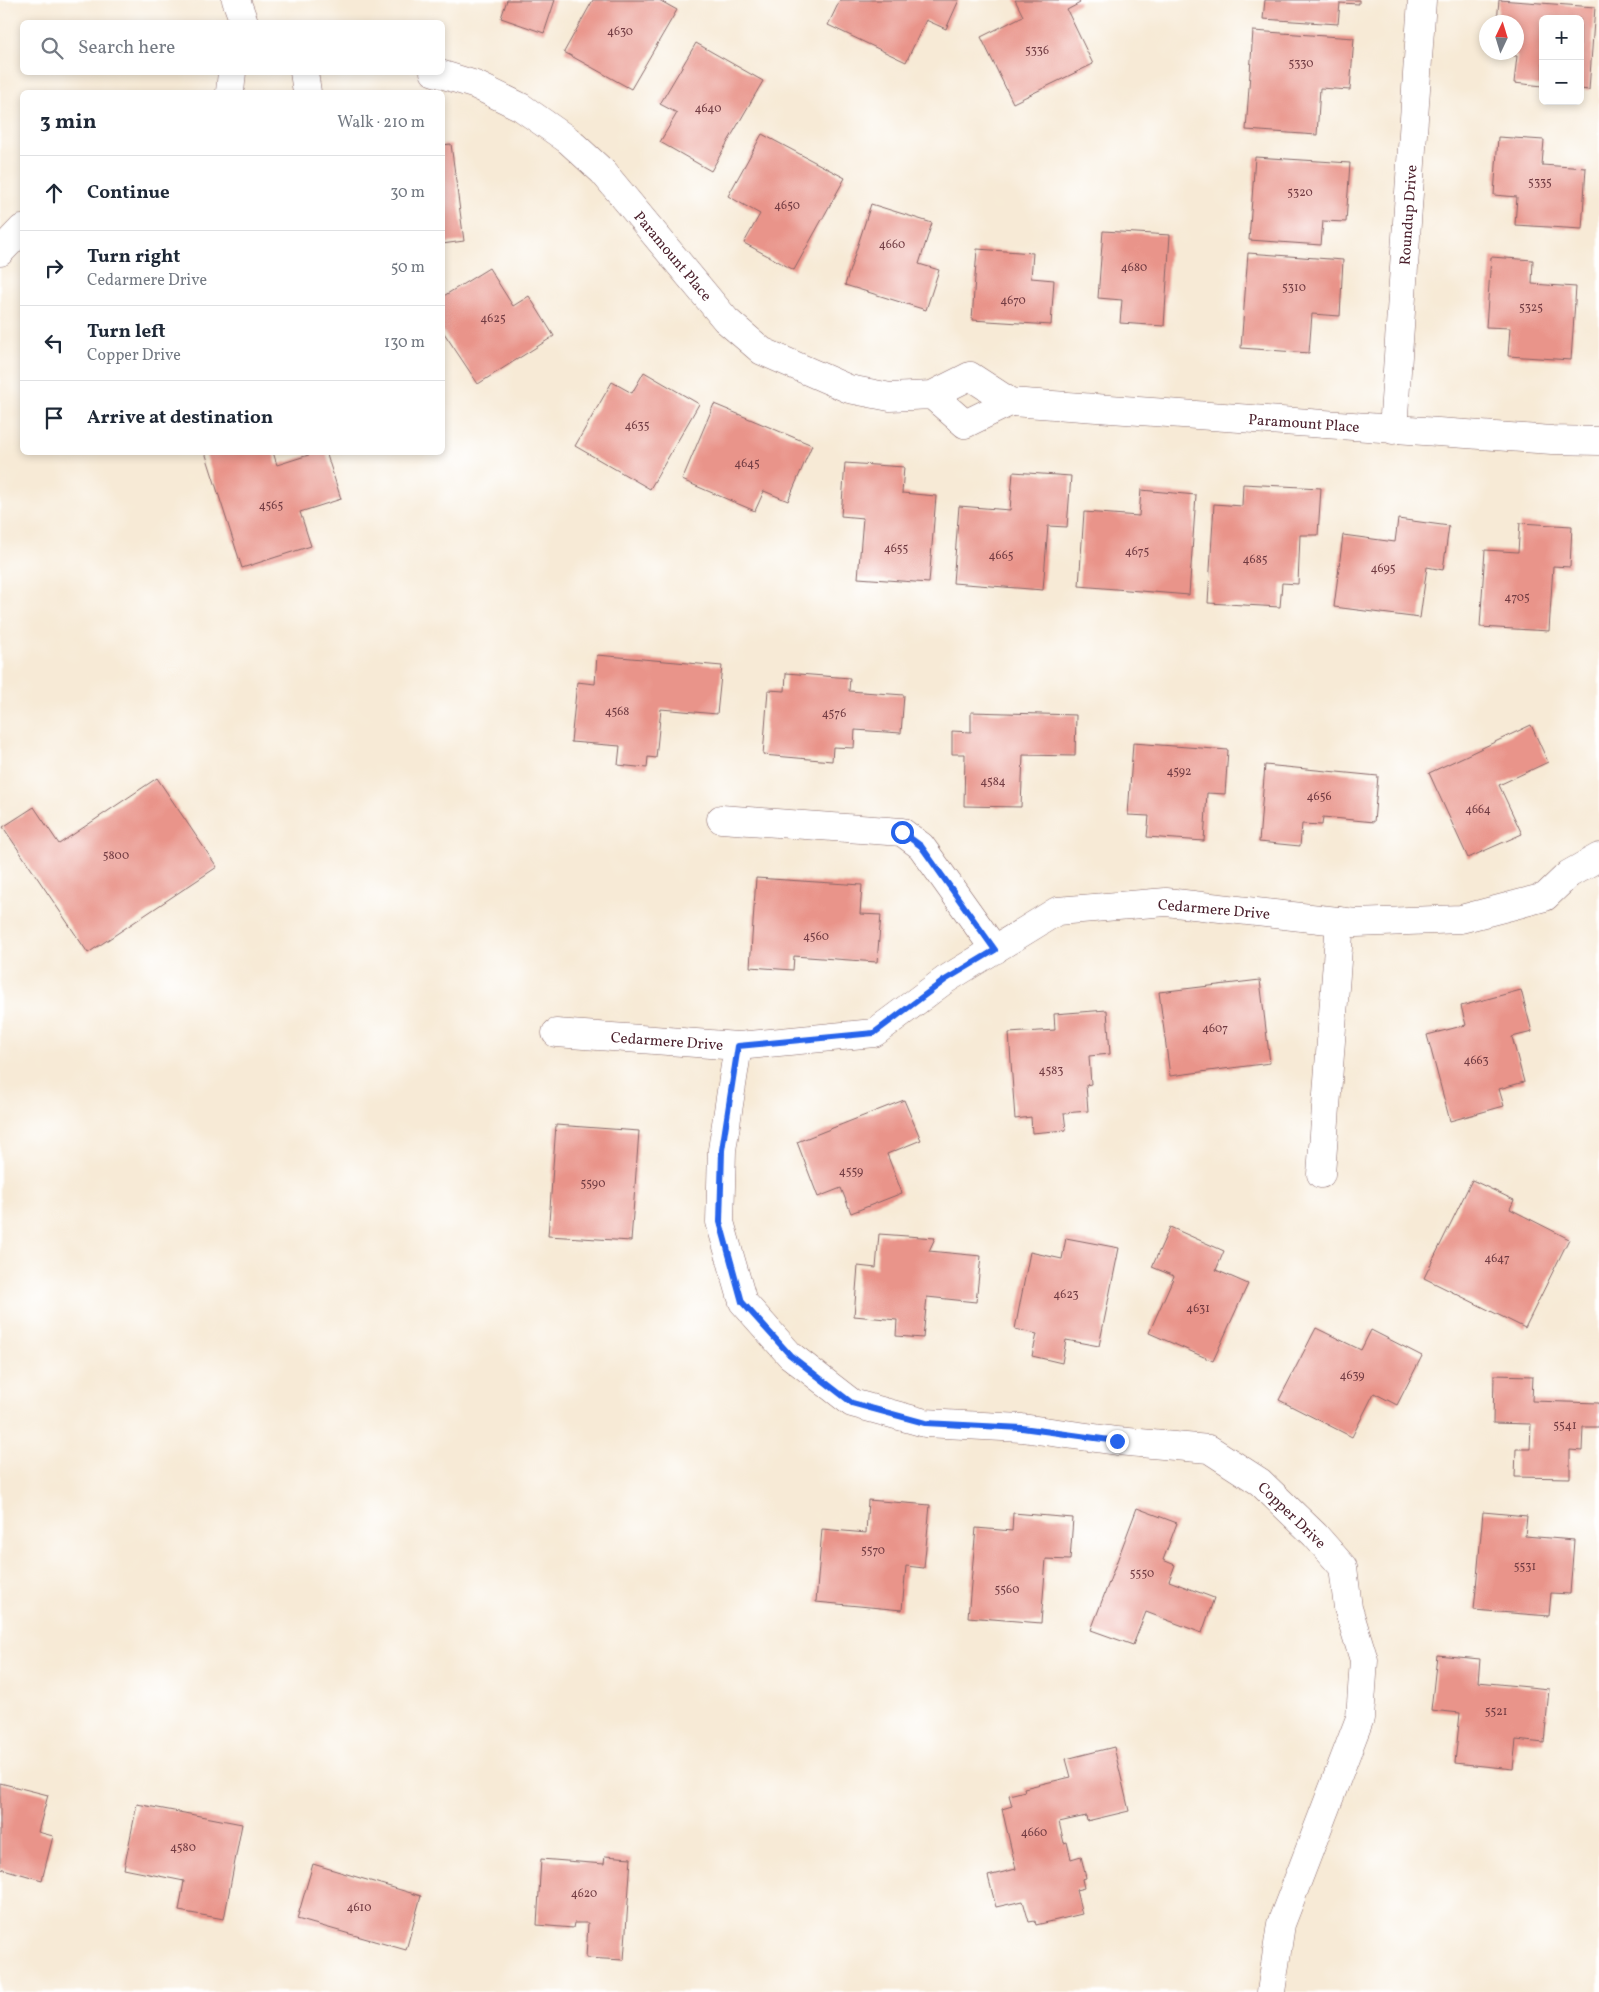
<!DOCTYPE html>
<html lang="en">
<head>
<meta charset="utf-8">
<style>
  :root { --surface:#fff; --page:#f2f2f3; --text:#1f2937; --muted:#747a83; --line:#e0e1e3 }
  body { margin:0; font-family:Vollkorn,serif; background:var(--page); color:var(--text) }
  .controls { position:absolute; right:15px; top:15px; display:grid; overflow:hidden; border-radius:8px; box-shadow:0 2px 8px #0003 }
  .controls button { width:45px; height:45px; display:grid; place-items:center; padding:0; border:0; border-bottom:1px solid var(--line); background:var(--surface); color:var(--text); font:25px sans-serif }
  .compass { position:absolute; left:1479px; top:15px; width:45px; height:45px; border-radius:50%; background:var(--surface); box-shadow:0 2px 8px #0003; rotate:4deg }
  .stop { position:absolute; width:15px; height:15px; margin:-11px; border:4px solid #2563eb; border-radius:50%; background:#fff }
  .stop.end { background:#2563eb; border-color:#fff; box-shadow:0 1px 5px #0008 }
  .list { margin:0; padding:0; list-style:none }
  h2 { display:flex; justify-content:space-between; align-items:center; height:65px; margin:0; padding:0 20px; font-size:21px }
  h2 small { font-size:16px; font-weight:400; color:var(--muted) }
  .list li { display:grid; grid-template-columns:32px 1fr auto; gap:15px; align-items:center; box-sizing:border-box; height:75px; padding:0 20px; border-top:1px solid var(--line) }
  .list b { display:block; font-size:19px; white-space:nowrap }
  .list p { margin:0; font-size:16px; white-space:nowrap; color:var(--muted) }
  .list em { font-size:16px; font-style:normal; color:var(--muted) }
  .icon { flex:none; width:28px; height:28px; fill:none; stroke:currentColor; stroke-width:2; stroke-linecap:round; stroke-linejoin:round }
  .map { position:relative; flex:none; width:1599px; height:1992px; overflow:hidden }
  .search { position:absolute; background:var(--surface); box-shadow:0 2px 8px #0003; left:20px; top:20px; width:425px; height:55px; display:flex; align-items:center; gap:12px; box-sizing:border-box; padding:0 18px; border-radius:8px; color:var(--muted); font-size:19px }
  .panel { position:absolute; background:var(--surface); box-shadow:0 2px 8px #0003; left:20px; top:90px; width:425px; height:365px; border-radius:8px }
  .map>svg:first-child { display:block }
  .building { fill:#e9948a }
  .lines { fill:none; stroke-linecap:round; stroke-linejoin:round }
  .minor-casing { stroke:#876667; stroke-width:29 }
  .minor { stroke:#fff; stroke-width:28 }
  .route { stroke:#2563eb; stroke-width:6 }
  .labels { text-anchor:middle; stroke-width:5; stroke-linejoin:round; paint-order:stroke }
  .number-label { font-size:12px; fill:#723c43 }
  .street-label { font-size:15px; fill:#4a1f2b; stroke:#fff }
</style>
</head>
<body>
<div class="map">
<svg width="1599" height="1992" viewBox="0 0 1599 1992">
  <rect width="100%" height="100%" fill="#fff"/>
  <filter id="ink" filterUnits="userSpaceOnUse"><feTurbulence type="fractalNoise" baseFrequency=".02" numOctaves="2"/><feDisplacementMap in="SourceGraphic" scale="10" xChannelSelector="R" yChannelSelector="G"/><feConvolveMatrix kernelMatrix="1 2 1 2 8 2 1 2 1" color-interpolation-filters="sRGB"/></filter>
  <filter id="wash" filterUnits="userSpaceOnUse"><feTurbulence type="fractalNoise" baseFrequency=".0096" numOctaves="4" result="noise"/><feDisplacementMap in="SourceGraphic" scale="20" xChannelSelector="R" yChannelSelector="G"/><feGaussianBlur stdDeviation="1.12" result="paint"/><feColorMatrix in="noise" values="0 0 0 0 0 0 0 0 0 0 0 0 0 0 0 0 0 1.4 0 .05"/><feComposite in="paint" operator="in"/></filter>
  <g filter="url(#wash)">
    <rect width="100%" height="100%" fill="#f7ead6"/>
    <g id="blocks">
      <path class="building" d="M507 0H555L544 33 501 18Z
        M593 0H659L677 10 631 89 564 52Z
        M840 0H959L946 29 926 20 906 62 828 25Z
        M1015 0H1078L1080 3 1067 10 1093 64 1013 103 981 37 1023 16Z
        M1265 0H1359V4L1340 3 1338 24 1263 19Z
        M1499 0 1595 7 1589 90 1580 89V19H1543V86L1514 83 1517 56 1495 55V52H1516V22H1497Z
        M1253 31 1354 38 1350 90 1320 88 1317 135 1246 130Z
        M696 43 763 81 711 171 660 142 677 113 660 104Z
        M762 134 845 178 794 270 744 243 760 214 728 196Z
        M1498 137 1544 140 1542 165 1586 168 1582 229 1515 225 1517 197 1494 195Z
        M451 144 464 241 442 244V145Z
        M1255 157 1350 163 1346 222 1323 221 1321 245 1249 240Z
        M871 204 932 223 919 264 939 270 926 310 845 285Z
        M1103 231 1170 235 1164 326 1120 323 1122 300 1098 298Z
        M977 249 1033 253 1031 278 1054 280 1051 325 972 320Z
        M1248 253 1343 260 1340 316 1312 314 1309 353 1241 348Z
        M1491 257 1533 260 1532 284 1576 287 1571 360 1508 356 1510 328 1486 327Z
        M489 268 513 306 529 296 554 336 478 384 442 330V297Z
        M644 372 699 404 650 489 575 446 612 382 632 393Z
        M714 404 812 445 788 501 764 491 755 511 682 480Z
        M205 452H273L277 465 318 452H326L341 499 300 512 311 546 242 568Z
        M845 463 904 467 902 493 936 496 929 583 858 578 863 518 841 516Z
        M1013 472 1071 476 1067 527 1048 526 1043 590 953 583 959 506 1010 510Z
        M1243 484 1321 488 1318 535H1300L1298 584 1282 583 1280 607 1208 603 1214 504 1242 506Z
        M1141 490 1196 495 1189 595 1079 586 1084 512 1139 516Z
        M1398 519 1449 526 1443 570 1427 567 1420 618 1334 607 1343 535 1395 542Z
        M1520 523 1572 526 1570 567 1553 566 1549 631 1480 627 1485 550 1518 552Z
        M597 655 722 666 717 714 661 709 656 758 648 757 647 768 618 765 620 746 571 742 577 682 595 684Z
        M786 673 850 678 849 691 904 695 901 733 855 730 854 748 833 747 832 761 763 755 768 690 785 691Z
        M971 712 1076 715 1075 756 1023 755 1021 807 964 806 965 754H952V731L971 732Z
        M1531 725 1548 762 1499 785 1522 834 1468 858 1429 773Z
        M1133 743 1228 750 1225 794 1207 793 1204 841 1147 837 1149 816 1128 815Z
        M1265 765 1378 776 1374 822 1323 817 1322 825 1302 824 1300 846 1259 842Z
        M157 778 217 867 88 953 3 827 34 807 59 844Z
        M756 878 862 885 860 914 881 915 877 962 794 956 793 970 750 967Z
        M1260 980 1270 1063 1170 1076 1159 992Z
        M1521 990 1532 1032 1512 1037 1524 1082 1499 1089 1504 1106 1450 1121 1427 1035 1466 1025 1461 1006Z
        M1107 1010 1110 1054 1089 1056 1091 1084 1086 1085 1088 1111 1064 1113 1066 1130 1032 1133 1031 1117 1015 1119 1009 1033 1055 1030 1054 1014Z
        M904 1100 921 1140 887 1154 902 1193 851 1213 841 1188 818 1197 797 1142Z
        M556 1125 639 1131 631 1241 548 1236Z
        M1472 1180 1514 1200 1510 1209 1569 1239 1525 1328 1424 1278Z
        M1170 1227 1224 1251 1216 1270 1248 1284 1213 1361 1149 1333 1174 1276 1152 1267Z
        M879 1234 935 1238 929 1251 981 1256 976 1302 927 1297 923 1338 896 1336 897 1320 854 1316 858 1266 876 1268Z
        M1066 1238 1119 1248 1099 1346 1066 1340 1062 1363 1032 1356 1037 1334 1015 1329 1030 1252 1062 1259Z
        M1316 1328 1361 1350 1371 1330 1422 1356 1397 1405 1374 1393 1352 1437 1279 1400Z
        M1494 1375 1533 1376 1532 1401 1599 1403V1427H1583L1582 1451 1570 1450V1478L1515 1477 1516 1449H1530L1531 1424 1493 1423Z
        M868 1500 930 1505 924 1568 906 1566 902 1610 816 1602 822 1529 866 1533Z
        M1137 1508 1177 1523 1163 1560 1175 1565 1169 1581 1214 1598 1202 1633 1146 1612 1133 1645 1091 1630Z
        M1483 1512 1527 1516 1525 1536 1574 1540 1570 1594 1551 1593 1549 1616 1474 1610Z
        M1013 1513 1073 1518 1070 1560 1046 1559 1041 1623 968 1617 976 1528 1012 1531Z
        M1437 1655 1480 1659 1478 1682 1549 1689 1544 1743 1516 1740 1513 1769 1455 1763 1460 1713 1431 1710Z
        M1114 1747 1129 1811 1087 1821 1086 1816 1059 1822 1064 1843 1067 1842 1071 1859 1081 1856 1086 1878 1082 1879 1084 1888 1076 1890 1082 1914 1036 1925 1035 1921 1029 1922 1023 1901 996 1907 988 1876 1016 1869 1002 1809 1012 1806 1009 1795 1025 1791 1024 1788 1071 1777 1066 1759Z
        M0 1783 48 1795 38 1832 53 1836 42 1880 0 1868Z
        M137 1804 242 1824 224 1919 179 1911 184 1881 124 1869Z
        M605 1856 631 1858 624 1960 586 1958 588 1923H574L573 1928 537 1925 541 1859 604 1864Z
        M313 1864 421 1896 406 1950 297 1919Z"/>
    </g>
  </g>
  <g filter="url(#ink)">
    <use href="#blocks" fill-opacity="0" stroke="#876667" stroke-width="1"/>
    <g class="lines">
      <g class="minor-casing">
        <path id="minor" d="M236 0 244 22
          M304 72 307 92
          M434 72 476 85 521 107 568 140 603 172 726 320 762 351 849 389 890 397 932 395 970 376 1010 402 1552 440 1599 441
          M230 92 232 72
          M0 252 22 229
          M932 395 965 424 1010 402
          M1393 430 1422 0
          M721 819 902 832 921 846 995 950
          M556 1033 738 1046 874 1033 945 980 1057 911 1166 902 1356 923 1461 919 1545 897 1569 874 1599 857
          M738 1046 722 1150 720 1222 743 1302 790 1355 852 1403 925 1423 1022 1428 1117 1441 1209 1449 1260 1482 1315 1535 1343 1567 1348 1608 1364 1660 1360 1718 1281 1924 1271 1992
          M1321 1174 1340 921"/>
      </g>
      <use href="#minor" class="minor"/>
    </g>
  </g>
  <g class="lines" filter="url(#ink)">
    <path class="route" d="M902 832 921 846 995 950 945 980 874 1033 738 1046 722 1150 720 1222 742 1302 790 1355 852 1403 925 1423 1022 1428 1117 1441"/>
  </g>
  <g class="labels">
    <g class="number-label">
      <text x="620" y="35">4630</text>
      <text x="1037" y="54">5336</text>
      <text x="1301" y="67">5330</text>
      <text x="708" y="112">4640</text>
      <text x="1540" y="186">5335</text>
      <text x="1300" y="196">5320</text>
      <text x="787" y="209">4650</text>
      <text x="892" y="248">4660</text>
      <text x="1134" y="271">4680</text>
      <text x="1294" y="291">5310</text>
      <text x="1013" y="304">4670</text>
      <text x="1531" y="311">5325</text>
      <text x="493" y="322">4625</text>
      <text x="637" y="429">4635</text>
      <text x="747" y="467">4645</text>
      <text x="271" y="509">4565</text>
      <text x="896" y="552">4655</text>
      <text x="1137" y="555">4675</text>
      <text x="1001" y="559">4665</text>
      <text x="1255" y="563">4685</text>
      <text x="1383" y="572">4695</text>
      <text x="1517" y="601">4705</text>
      <text x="617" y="715">4568</text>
      <text x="834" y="717">4576</text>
      <text x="1179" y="775">4592</text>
      <text x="993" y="785">4584</text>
      <text x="1319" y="800">4656</text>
      <text x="1478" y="813">4664</text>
      <text x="116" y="859">5800</text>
      <text x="816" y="940">4560</text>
      <text x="1215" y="1032">4607</text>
      <text x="1476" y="1064">4663</text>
      <text x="1051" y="1074">4583</text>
      <text x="851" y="1175">4559</text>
      <text x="593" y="1187">5590</text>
      <text x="1497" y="1262">4647</text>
      <text x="1066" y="1298">4623</text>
      <text x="1198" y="1312">4631</text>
      <text x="1352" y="1379">4639</text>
      <text x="1565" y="1429">5541</text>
      <text x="873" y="1554">5570</text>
      <text x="1525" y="1570">5531</text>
      <text x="1142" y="1577">5550</text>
      <text x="1007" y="1593">5560</text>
      <text x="1496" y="1715">5521</text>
      <text x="1034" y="1836">4660</text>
      <text x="183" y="1851">4580</text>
      <text x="584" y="1897">4620</text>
      <text x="359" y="1911">4610</text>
    </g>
    <g class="street-label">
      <text transform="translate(1408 215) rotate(-86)" y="5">Roundup Drive</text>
      <text transform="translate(673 256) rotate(50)" y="5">Paramount Place</text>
      <text transform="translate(1304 423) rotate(4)" y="5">Paramount Place</text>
      <text transform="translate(1214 909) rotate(5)" y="5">Cedarmere Drive</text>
      <text transform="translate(667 1041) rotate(4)" y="5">Cedarmere Drive</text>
      <text transform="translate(1292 1515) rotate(44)" y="5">Copper Drive</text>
    </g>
  </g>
</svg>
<div class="controls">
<button>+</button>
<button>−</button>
</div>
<svg class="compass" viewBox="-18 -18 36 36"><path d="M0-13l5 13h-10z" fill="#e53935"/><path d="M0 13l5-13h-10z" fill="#747a83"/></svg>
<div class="stop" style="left:902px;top:832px"></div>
<div class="stop end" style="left:1117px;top:1441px"></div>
<div class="search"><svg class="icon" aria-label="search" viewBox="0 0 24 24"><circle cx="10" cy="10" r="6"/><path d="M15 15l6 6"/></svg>Search here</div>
<section class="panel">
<h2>3 min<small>Walk · 210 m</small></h2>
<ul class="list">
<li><svg class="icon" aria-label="ahead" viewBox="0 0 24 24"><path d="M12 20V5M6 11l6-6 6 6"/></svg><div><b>Continue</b></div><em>30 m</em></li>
<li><svg class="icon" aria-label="right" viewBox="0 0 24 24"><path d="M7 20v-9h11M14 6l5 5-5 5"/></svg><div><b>Turn right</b><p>Cedarmere Drive</p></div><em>50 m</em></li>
<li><svg class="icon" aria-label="left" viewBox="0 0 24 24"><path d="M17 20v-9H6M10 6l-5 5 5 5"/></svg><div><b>Turn left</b><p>Copper Drive</p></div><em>130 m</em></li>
<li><svg class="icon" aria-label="arrive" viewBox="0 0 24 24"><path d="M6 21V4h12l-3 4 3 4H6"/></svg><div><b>Arrive at destination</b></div></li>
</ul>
</section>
</div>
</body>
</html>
